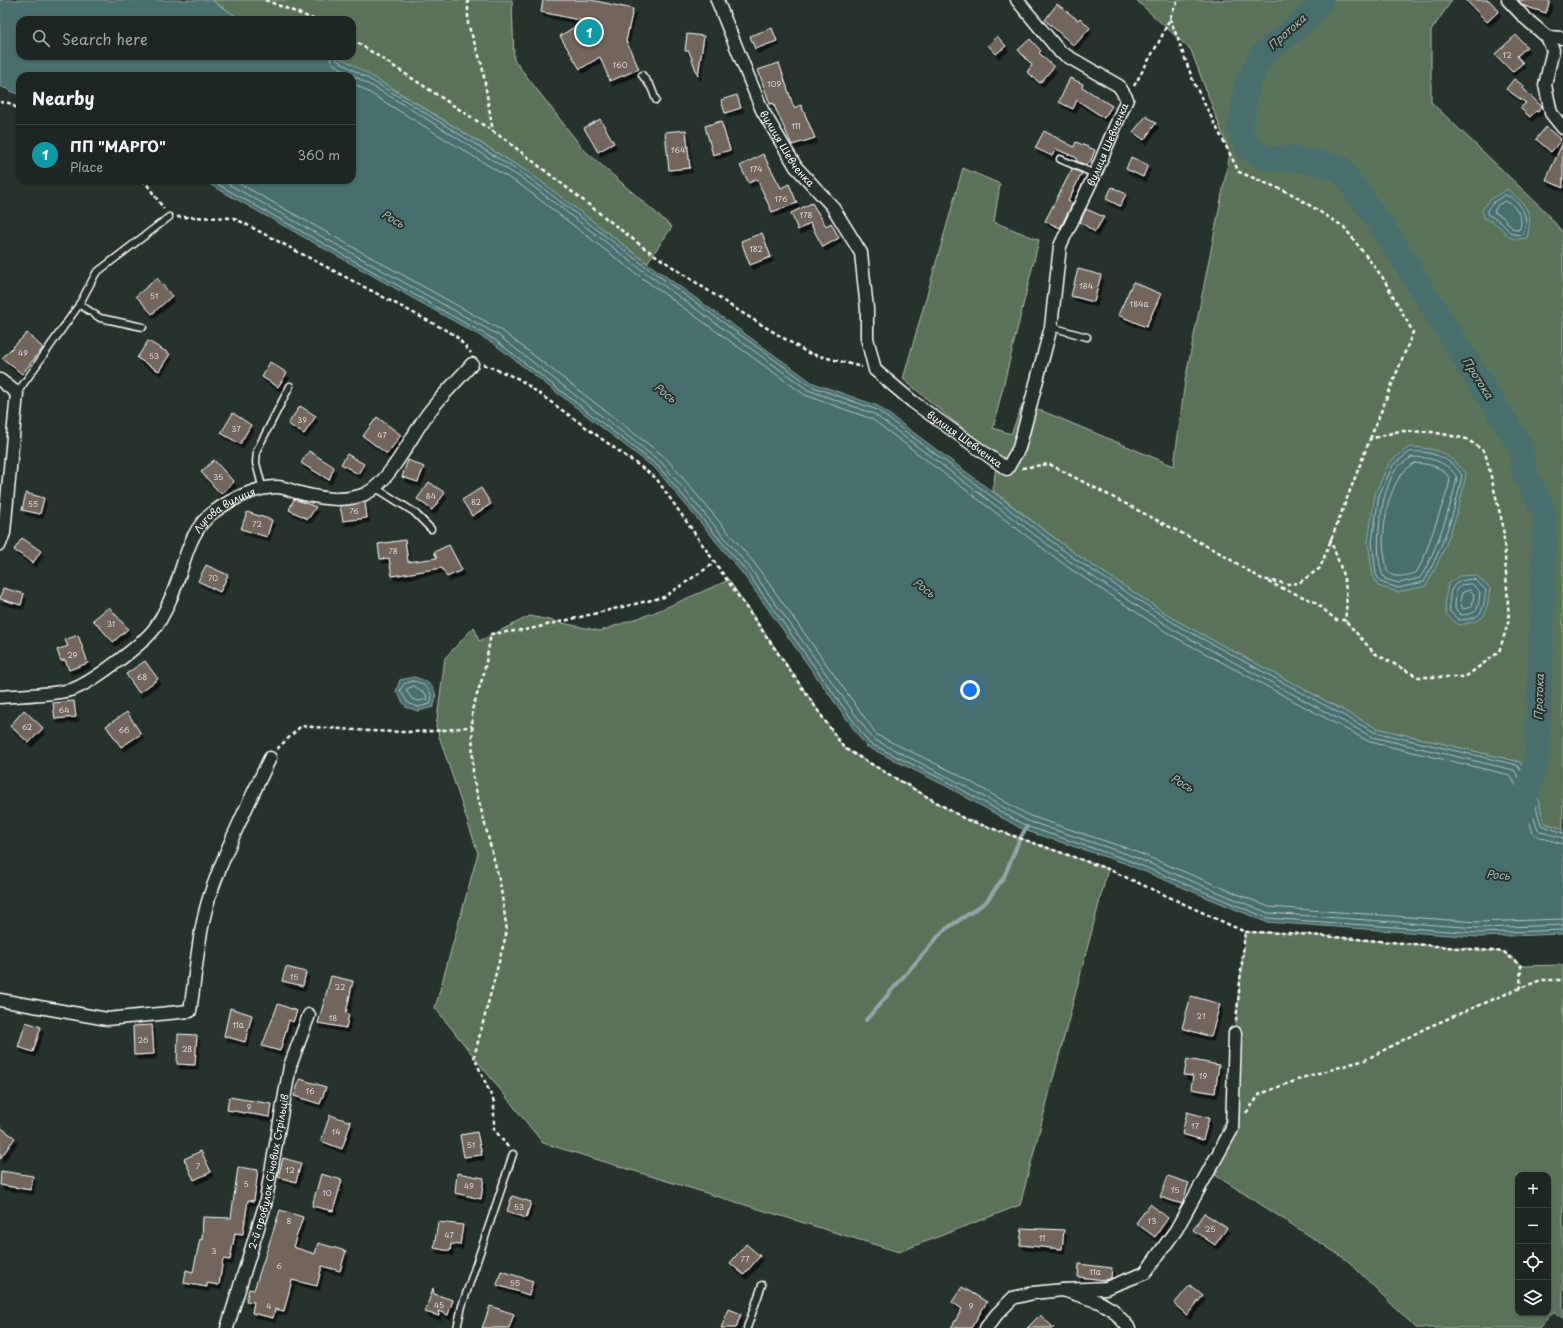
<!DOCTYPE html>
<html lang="en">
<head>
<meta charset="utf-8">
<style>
  :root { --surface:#1c2622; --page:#29322f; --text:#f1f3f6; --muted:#a0a5a5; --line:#3a4340; --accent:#ffd166 }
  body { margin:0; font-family:"Playpen Sans",sans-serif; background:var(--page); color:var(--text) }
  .controls { position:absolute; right:12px; bottom:12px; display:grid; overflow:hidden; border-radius:8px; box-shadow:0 1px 3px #0004 }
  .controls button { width:36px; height:36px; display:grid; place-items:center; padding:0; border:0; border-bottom:1px solid var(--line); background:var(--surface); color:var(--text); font:20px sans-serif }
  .you { position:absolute; left:970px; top:690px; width:14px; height:14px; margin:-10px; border:3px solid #fff; border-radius:50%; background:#1a73e8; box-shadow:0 0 0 6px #1a73e833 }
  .badge { display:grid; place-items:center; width:26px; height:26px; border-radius:50%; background:var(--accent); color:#fff; font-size:13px; font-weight:700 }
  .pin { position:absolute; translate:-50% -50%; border:2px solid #fff; box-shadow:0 1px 4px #0006 }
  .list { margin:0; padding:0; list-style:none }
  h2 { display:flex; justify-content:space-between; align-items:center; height:52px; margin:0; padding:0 16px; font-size:17px }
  h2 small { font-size:13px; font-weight:400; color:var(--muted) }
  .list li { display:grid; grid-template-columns:26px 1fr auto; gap:12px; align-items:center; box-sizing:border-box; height:60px; padding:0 16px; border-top:1px solid var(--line) }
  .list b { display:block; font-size:15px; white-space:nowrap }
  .list p { margin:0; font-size:13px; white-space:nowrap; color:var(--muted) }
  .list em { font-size:13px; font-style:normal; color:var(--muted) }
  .icon { flex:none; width:22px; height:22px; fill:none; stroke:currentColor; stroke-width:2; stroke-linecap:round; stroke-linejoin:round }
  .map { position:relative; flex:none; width:1563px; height:1328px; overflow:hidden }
  .search { position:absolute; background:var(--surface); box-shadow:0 1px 3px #0004; left:16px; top:16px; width:340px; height:44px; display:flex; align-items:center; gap:10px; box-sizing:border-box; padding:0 14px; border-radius:12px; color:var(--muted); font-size:15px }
  .panel { position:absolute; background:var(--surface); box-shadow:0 1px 3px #0004; left:16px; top:72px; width:340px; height:112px; border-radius:12px }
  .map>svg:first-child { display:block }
  .green { fill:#5a7359; stroke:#acb9ac; fill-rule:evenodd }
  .water { fill:#496e6e; stroke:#92a8a8 }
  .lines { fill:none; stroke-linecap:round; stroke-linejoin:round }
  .shore { stroke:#b6c5c5; stroke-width:1 }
  .stream { stroke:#92a8a8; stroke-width:4 }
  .river { stroke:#496e6e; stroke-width:25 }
  .building { fill:#71655c; stroke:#fff; filter:url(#shadow) }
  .lane-casing { stroke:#fff; stroke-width:9 }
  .street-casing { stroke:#fff; stroke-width:15 }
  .path { stroke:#fff; stroke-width:2.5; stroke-dasharray:4 3; stroke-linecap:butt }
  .lane { stroke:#26332d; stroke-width:6 }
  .street { stroke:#26332d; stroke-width:12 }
  .labels { text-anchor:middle; stroke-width:4; stroke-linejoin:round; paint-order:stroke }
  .number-label { font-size:8px; fill:#dcd8d6 }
  .street-label { font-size:10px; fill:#fff; stroke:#26332d }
  .water-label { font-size:11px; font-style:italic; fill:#adbebe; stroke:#26332d }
</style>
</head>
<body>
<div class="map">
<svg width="1563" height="1328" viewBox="0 0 1563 1328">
  <defs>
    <filter id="shadow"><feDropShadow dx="2.5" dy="4.5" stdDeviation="0" flood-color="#0009"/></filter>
  </defs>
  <rect width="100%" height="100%" fill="#26332d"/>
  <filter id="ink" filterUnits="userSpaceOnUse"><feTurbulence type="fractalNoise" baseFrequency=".025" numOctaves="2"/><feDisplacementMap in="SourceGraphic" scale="8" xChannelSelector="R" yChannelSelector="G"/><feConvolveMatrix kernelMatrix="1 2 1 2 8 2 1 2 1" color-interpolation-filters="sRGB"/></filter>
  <g filter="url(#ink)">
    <path class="green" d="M211 0H512L514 60 583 149 672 227 647 263 531 174 400 93 335 56H352V20H242Z
      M1136 0H1452L1431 31V102L1545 211 1563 233V829L1544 823 1535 788 1520 762 1376 728 1179 622 1077 555 993 491 997 457 903 379 963 168 1000 184 994 222 1039 240 993 428 1011 434 1023 403 1174 466 1185 381 1230 154 1191 50Z
      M729 580 844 748 965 819 1108 869 1020 1205 899 1252 543 1143 435 1008 478 853 436 727 445 658 474 627 479 641 530 616 600 631 653 613Z
      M1245 932 1288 933 1504 952 1521 966 1563 965V1318L1554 1311 1539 1328H1416L1347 1260 1209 1171 1226 1116ZM1518 1175H1548V1313H1518Z"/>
    <path class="water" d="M0 0H211L242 20H20V56H335L345 60 531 174 647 263 813 383 878 406 1077 555 1179 622 1376 728 1520 762 1535 788 1544 823 1563 829V934L1478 937 1266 922 1124 863 1024 830 948 787 866 746 743 574 657 470 493 343 202 180H352V76H20V95L0 86Z
      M1507 189C1526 205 1534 211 1527 238 1504 241 1511 235 1496 224 1493 221 1488 220 1484 218L1482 210 1491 199Z
      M1409 447C1440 449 1444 451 1466 473 1460 512 1445 552 1426 586L1398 592 1378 586 1373 576 1368 542 1375 494 1389 463Z
      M1476 575 1490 588C1485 617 1489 620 1458 625L1446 614 1445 601 1448 584 1459 576Z
      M414 677C430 681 441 691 433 707L418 711 406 707 396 691 400 680Z"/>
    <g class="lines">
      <path class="shore" d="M330 56 331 61 335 65 396 100 526 181 642 270 808 390 874 414 1072 563 1174 630 1372 737 1514 770 1526 791 1537 828 1541 832 1563 838
        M335 56 338 61 398 96 528 177 645 266 811 386 877 410 1075 559 1177 625 1374 732 1517 765 1531 789 1541 825 1563 833
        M352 82 522 186 638 275 805 395 872 419 1069 568 1171 635 1370 742 1510 775 1521 794 1533 833 1539 837 1563 844
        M210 180 495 340 659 467 746 571 869 743 950 783 1026 826 1125 859 1267 918 1478 933 1563 930
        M221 180 498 335 662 463 750 568 873 739 952 779 1028 821 1127 854 1268 913 1478 928 1563 925
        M233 180 501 330 666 458 755 564 877 735 955 773 1030 816 1129 849 1269 907 1478 922 1563 919
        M1505 195C1521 199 1531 219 1523 234 1509 237 1508 228 1499 221 1496 218 1491 217 1487 214V210L1494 202Z
        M1505 201C1516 205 1525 218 1519 230L1512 228 1503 217 1494 212 1497 206Z
        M1410 452C1430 450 1451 458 1462 475 1456 510 1441 551 1424 582L1398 588 1380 582 1376 574 1372 542 1379 495 1393 465Z
        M1412 457C1430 457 1446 461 1457 477 1452 504 1435 555 1420 578L1399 583 1385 579C1371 558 1381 487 1397 468 1401 464 1407 460 1412 457Z
        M1415 463C1429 464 1442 466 1450 479L1448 489 1423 560 1416 573C1407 575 1394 580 1387 571 1386 562 1383 550 1383 540 1385 514 1390 476 1415 463Z
        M1474 579 1486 590C1483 612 1483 619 1459 620L1450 612C1448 590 1451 580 1474 579Z
        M1472 584 1480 592C1478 609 1479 614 1461 615L1455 609 1456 590 1462 585Z
        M1470 590 1474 594 1472 607 1463 609 1460 602 1462 593Z
        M414 681C424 683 436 693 430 704L418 707 408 703 400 690 404 684Z
        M414 686 426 694 427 699 419 701 412 699 406 690Z"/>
      <path class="stream" d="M866 1020 943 931 986 902 1004 877 1020 838 1027 827"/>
      <path class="river" d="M1321 0 1313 11 1297 27 1263 54 1248 81 1240 129 1248 148 1266 158 1294 159 1339 167 1385 231 1521 447 1523 469 1545 515 1537 759 1522 807V813"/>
    </g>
    <path class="building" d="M543 0H591L633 9 626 41 639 69 610 81 600 57 580 69 560 36 584 21 541 12Z
      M1466 0H1489L1499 11 1487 22Z
      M1518 0H1550L1546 13 1524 6Z
      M1057 4 1078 20 1080 18 1090 28 1074 46 1045 20Z
      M772 28 777 41 755 49 750 36Z
      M687 34 704 36 698 76 689 51H685Z
      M1516 35 1527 47 1517 56 1523 63 1512 72 1495 54Z
      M997 36 1006 46 996 54 988 45Z
      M1030 39 1041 51 1039 53 1054 67 1040 83 1027 72 1032 65 1018 50Z
      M779 63 794 108 801 105 815 138 792 145 773 103 770 104 758 70Z
      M1070 78 1083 84 1082 87 1112 106 1104 118 1077 100 1073 109 1059 102Z
      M1514 79 1524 86 1523 88 1542 107 1538 112 1536 111 1530 117 1520 108 1526 103 1506 89Z
      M737 95 741 108 725 113 721 100Z
      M1146 116 1156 123 1144 140 1133 132Z
      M600 119 614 143 598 152 584 128Z
      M721 121 730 150 713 155 705 126Z
      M1546 127 1561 140 1551 152 1536 139Z
      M686 130 690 168 669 170 665 132Z
      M1044 131 1074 147 1076 142 1095 150 1090 163 1088 162 1086 165 1076 161 1077 158 1056 149 1052 156 1035 148Z
      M1563 142V188L1546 180Z
      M763 154 781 188 789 184 797 203 772 212 757 179 749 183 740 166Z
      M1131 157 1148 165 1143 177 1126 169Z
      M1072 169 1082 173 1068 201 1073 203 1060 228 1045 221Z
      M1112 187 1126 194 1120 206 1106 199Z
      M812 203 826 226 831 223 839 238 823 247 810 223 798 230 791 213Z
      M1086 209 1104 217 1095 232 1080 222Z
      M762 233 771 257 750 265 741 241Z
      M1078 269 1101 275 1094 302 1071 296Z
      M157 278 172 296 152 314 136 296Z
      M1133 282 1161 294 1146 327 1118 315Z
      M27 333 43 348 22 374 2 358Z
      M148 341 170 354 159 371 137 358Z
      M270 362 287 373 278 387 262 377Z
      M300 406 316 416 304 434 288 424Z
      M233 413 251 425 240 444 221 433Z
      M377 417 401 435 387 454 363 436Z
      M309 451 334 467 329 480 301 463Z
      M347 454 364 464 358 474 341 464Z
      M214 460 234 482 221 494 201 472Z
      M408 460 424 467 418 482 402 477Z
      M429 482 445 493 432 510 417 499Z
      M481 488 491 504 472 516 462 500Z
      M26 493 44 498 40 514 22 510Z
      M294 499 316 507 308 519 289 510Z
      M365 502 367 518 343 521 340 506Z
      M247 512 272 520 267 537 241 529Z
      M22 538 41 551 33 563 14 550Z
      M405 540 408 562 437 558 434 552 449 545 462 570 447 577 442 568 392 576 389 558 380 559 378 544Z
      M206 565 228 575 220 592 198 581Z
      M3 588 24 594 21 605 0 599Z
      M109 607 128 629 113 642 93 620Z
      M78 635 88 663 69 670 65 660 61 661 57 650 68 646 65 640Z
      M145 661 158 679 139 693 126 674Z
      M74 701 76 717 55 719 53 703Z
      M24 710 43 728 29 743 10 726Z
      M127 712 141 734 121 747 106 726Z
      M286 967 306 972 303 986 282 981Z
      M331 976 353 981 346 1013 349 1014 346 1028 318 1023Z
      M1191 996 1220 1004 1211 1037 1182 1028Z
      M278 1004 297 1011 293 1022 289 1020 280 1051 262 1046Z
      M230 1008 252 1015 245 1042 224 1036Z
      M26 1022 41 1027 33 1052 18 1047Z
      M152 1025 154 1054 134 1055 133 1026Z
      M178 1034 197 1035 195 1065 177 1064Z
      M1187 1059 1219 1065 1215 1093 1191 1089 1193 1076 1184 1075Z
      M300 1079 326 1087 320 1104 294 1096Z
      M229 1097 272 1104 270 1117 227 1110Z
      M1187 1112 1209 1118 1203 1140 1182 1134Z
      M330 1115 351 1122 342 1149 321 1141Z
      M0 1127 15 1138 0 1159Z
      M477 1132 482 1155 464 1157 460 1135Z
      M201 1151 211 1172 194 1180 184 1159Z
      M283 1158 301 1163 296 1182 278 1177Z
      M238 1167 258 1170 254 1201 248 1200 243 1234 235 1233 230 1260 223 1259 219 1285 207 1283V1287L184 1283 186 1270 193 1272 200 1239 202 1240 203 1217 231 1218Z
      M1 1171 33 1176 31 1190 0 1185Z
      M457 1173 484 1178 481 1199 455 1193Z
      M321 1174 342 1180 333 1211 312 1206Z
      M1168 1176 1189 1183 1182 1204 1160 1197Z
      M512 1196 531 1202 526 1218 507 1211Z
      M1150 1204 1168 1218 1155 1237 1136 1223Z
      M280 1210 303 1217 293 1247 315 1254 318 1243 346 1251 340 1271 322 1266 317 1286 292 1280 284 1311 275 1309 273 1318 252 1313 254 1302 246 1301 249 1289 254 1290Z
      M1204 1213 1227 1228 1215 1245 1193 1230Z
      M438 1222 463 1225 460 1245 451 1244 450 1251 434 1248Z
      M1022 1228 1064 1230 1062 1249 1020 1245Z
      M746 1244 760 1256 744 1275 730 1263Z
      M1079 1264 1112 1268 1111 1278 1105 1280 1078 1277Z
      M501 1271 533 1281 529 1295 497 1285Z
      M1190 1285 1203 1296 1187 1315 1174 1304Z
      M962 1287 987 1302 971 1328H951L962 1309 952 1302Z
      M433 1288 434 1294 453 1300 448 1315 438 1311 439 1316 425 1312Z
      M490 1306 514 1314 509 1328H482Z
      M729 1309 741 1314 736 1328H721Z
      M1040 1315 1054 1328H1027Z"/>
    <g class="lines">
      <g class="lane-casing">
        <path id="lane" d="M642 75 651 87 656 100
          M1060 159 1095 174
          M79 304 100 318 143 327
          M1051 327 1087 337
          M17 393 79 305 96 273 169 217
          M376 488 414 512 431 529
          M263 490 256 463 257 450 290 386
          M457 1328 462 1306 513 1154
          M747 1328 762 1285"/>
      </g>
      <g class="street-casing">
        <g id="street">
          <path id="s1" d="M717 0 762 110 796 167 832 206 861 253 867 309V338L875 370 913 402 1007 469 1019 448 1051 327 1060 246 1095 174 1127 99 1119 86 1060 52 1017 0"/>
          <path d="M1508 0 1524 17 1547 37 1563 38"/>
          <path d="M1547 37 1553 50 1545 85 1551 113 1563 128"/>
          <path d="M0 380 17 393 4 533 0 544"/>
          <path id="s2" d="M0 697C20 695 51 695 70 690 88 686 143 644 155 628 165 614 171 599 177 582 186 556 191 528 215 511 231 499 257 487 277 487 283 487 290 490 296 492 318 498 343 503 365 494 390 483 412 434 429 412 442 395 458 380 472 364"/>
          <path d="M0 1000 107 1019 190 1011C196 974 198 934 209 898 225 850 248 804 270 758"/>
          <path d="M1063 1290 1106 1288 1145 1273 1176 1230 1232 1129 1235 1033"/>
          <path id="s3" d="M227 1328 265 1205 290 1066 309 1015"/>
          <path d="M986 1328 997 1314 1013 1298 1033 1293 1063 1290 1099 1302 1113 1310 1129 1328"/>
        </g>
      </g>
      <path class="path" d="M265 0 316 20
        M468 0V24L482 65 493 132
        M1170 18 1194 83 1239 172 1290 193 1344 227 1383 278 1413 332 1370 439
        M352 39 503 138 643 247 731 306 808 353 862 367
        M1134 86 1161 38 1178 0
        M0 102 9 103 20 110
        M142 180 146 183 164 209
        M177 217 234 218 455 335 471 353
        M483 364 519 379 656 478 844 748 965 819 1108 869 1245 932 1288 933 1504 952 1521 966 1520 988
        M1022 468 1049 464 1218 552 1262 579 1288 584 1299 583 1320 568 1370 439 1399 431 1432 432 1467 439 1485 452 1503 526 1509 620 1499 652 1465 677H1418L1374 653 1345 620
        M1268 582 1315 602 1336 620H1345C1350 586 1342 571 1330 539
        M277 749 301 726C357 730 417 737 472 726
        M1236 1021 1245 932
        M1246 1113 1260 1094 1308 1076 1365 1060 1426 1028 1520 988 1541 980H1563
        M508 1147 494 1129V1102L474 1057 507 931 500 883 473 778 472 710 484 673 491 634 530 629 664 597 716 562"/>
      <use href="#lane" class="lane"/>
      <use href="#street" class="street"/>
    </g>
  </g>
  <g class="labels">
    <g class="number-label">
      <text x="1507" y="58">12</text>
      <text x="620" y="68">160</text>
      <text x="774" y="87">109</text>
      <text x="796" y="129">111</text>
      <text x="678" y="153">164</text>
      <text x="756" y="172">174</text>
      <text x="781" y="202">176</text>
      <text x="806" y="218">178</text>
      <text x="756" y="252">182</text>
      <text x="1086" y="289">184</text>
      <text x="154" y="299">51</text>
      <text x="1139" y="307">184а</text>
      <text x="23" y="356">49</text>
      <text x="154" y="359">53</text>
      <text x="302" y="423">39</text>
      <text x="236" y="432">37</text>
      <text x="382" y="438">47</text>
      <text x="218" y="480">35</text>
      <text x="431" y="499">84</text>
      <text x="476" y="505">82</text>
      <text x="33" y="507">55</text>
      <text x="354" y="514">76</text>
      <text x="257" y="527">72</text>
      <text x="393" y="554">78</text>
      <text x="213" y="581">70</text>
      <text x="111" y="627">31</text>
      <text x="72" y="658">29</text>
      <text x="142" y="680">68</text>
      <text x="64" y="713">64</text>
      <text x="27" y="730">62</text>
      <text x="124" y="733">66</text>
      <text x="294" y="980">15</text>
      <text x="340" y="990">22</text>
      <text x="1201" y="1019">21</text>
      <text x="333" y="1021">18</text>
      <text x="238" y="1028">11а</text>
      <text x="143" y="1043">26</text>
      <text x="187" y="1052">28</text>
      <text x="1203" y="1079">19</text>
      <text x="310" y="1094">16</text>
      <text x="249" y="1110">9</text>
      <text x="1195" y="1129">17</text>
      <text x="336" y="1135">14</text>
      <text x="471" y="1148">51</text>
      <text x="198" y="1169">7</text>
      <text x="290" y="1173">12</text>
      <text x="246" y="1187">5</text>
      <text x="469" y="1189">49</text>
      <text x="1175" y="1193">15</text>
      <text x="327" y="1196">10</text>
      <text x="519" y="1210">53</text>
      <text x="289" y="1224">8</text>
      <text x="1152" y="1224">13</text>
      <text x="1210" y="1232">25</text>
      <text x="449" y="1238">47</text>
      <text x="1042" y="1241">11</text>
      <text x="214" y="1254">3</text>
      <text x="745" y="1262">77</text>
      <text x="279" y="1269">6</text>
      <text x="1095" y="1275">11а</text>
      <text x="515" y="1286">55</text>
      <text x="439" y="1308">45</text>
      <text x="269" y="1309">4</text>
      <text x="971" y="1309">9</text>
    </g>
    <g class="street-label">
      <text dy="4" stroke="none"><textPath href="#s1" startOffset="920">вулиця Шевченка</textPath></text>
      <text dy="4" stroke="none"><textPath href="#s1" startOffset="165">вулиця Шевченка</textPath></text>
      <text dy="4" stroke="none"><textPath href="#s1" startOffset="525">вулиця Шевченка</textPath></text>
      <text dy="4" stroke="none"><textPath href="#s2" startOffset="318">Лугова вулиця</textPath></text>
      <text dy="4" stroke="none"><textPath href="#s3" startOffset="162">2-й провулок Січових Стрільців</textPath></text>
    </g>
    <g class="water-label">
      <text transform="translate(1287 32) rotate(-42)" y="4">Протока</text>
      <text transform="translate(393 219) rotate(30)" y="4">Рось</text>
      <text transform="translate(1478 378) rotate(58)" y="4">Протока</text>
      <text transform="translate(665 393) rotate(37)" y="4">Рось</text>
      <text transform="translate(924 588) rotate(37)" y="4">Рось</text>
      <text transform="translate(1539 697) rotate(-88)" y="4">Протока</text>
      <text transform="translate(1182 783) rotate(30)" y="4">Рось</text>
      <text transform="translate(1498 875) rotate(5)" y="4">Рось</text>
    </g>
  </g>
</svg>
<div class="controls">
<button>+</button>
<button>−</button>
<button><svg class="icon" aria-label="locate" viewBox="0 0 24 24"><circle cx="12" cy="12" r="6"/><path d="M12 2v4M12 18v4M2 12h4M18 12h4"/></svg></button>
<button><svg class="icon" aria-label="layers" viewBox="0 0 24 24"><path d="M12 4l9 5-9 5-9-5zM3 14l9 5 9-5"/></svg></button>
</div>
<div class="you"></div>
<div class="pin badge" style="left:589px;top:32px;background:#0f9aa8">1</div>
<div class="search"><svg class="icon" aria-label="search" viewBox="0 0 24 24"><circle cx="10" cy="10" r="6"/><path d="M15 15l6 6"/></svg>Search here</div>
<section class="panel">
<h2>Nearby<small></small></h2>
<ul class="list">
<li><span class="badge" style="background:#0f9aa8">1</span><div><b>ПП &quot;МАРГО&quot;</b><p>Place</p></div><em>360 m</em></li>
</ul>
</section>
</div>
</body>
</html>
